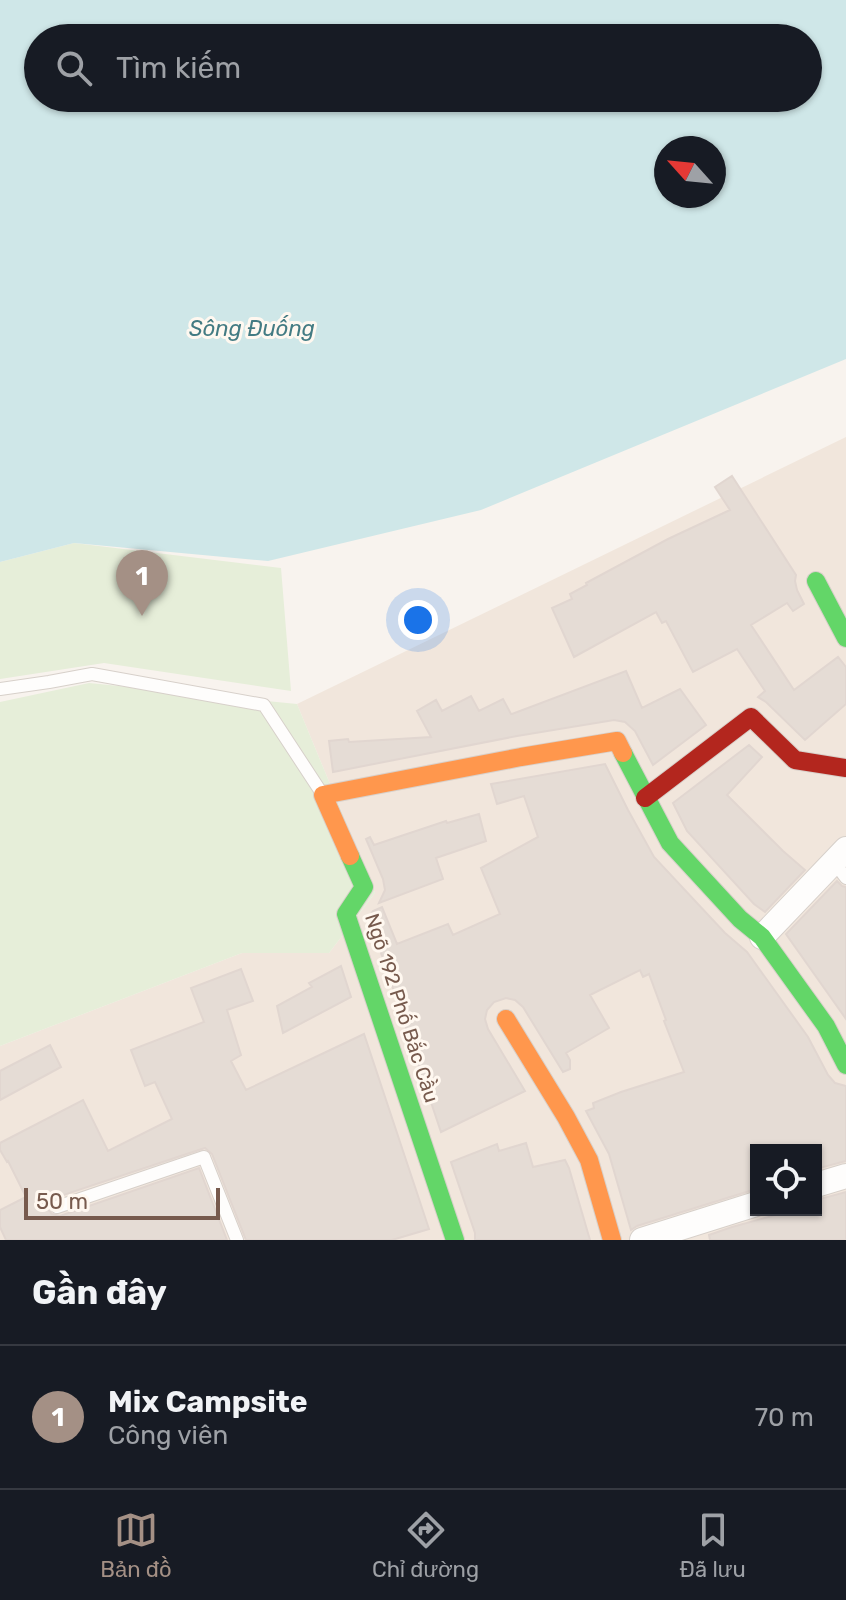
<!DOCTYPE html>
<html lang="vi">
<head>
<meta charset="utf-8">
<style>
  :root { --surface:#171b24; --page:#20242c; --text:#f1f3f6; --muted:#9ea1a6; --line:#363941; --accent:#a49085 }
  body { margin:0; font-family:Rubik,sans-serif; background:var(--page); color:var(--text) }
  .controls { position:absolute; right:24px; bottom:24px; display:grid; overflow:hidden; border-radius:0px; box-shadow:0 2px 6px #0004 }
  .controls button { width:72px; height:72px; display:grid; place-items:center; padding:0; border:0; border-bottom:2px solid var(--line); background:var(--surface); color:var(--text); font:40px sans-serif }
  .compass { position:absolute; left:654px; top:136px; width:72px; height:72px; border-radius:50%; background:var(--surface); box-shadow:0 2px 6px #0004; rotate:297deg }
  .scale { position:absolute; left:24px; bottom:20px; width:196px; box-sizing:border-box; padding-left:8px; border:4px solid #775a4d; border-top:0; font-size:22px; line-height:28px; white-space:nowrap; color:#775a4d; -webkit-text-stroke:6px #fff8f0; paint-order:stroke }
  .you { position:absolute; left:418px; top:620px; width:28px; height:28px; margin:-20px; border:6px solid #fff; border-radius:50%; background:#1a73e8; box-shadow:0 0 0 12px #1a73e833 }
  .badge { display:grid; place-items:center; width:52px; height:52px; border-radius:50%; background:var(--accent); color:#fff; font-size:26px; font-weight:700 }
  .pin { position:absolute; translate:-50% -66px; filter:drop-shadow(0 2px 4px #0008) }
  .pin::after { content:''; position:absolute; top:42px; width:28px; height:24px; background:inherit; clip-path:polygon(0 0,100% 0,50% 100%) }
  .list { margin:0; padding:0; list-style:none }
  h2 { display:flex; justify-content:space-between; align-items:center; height:104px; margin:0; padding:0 32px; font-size:34px }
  h2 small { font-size:26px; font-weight:400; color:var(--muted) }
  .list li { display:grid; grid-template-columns:52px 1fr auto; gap:24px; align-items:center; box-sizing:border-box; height:144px; padding:0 32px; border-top:2px solid var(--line) }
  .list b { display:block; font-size:30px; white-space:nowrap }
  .list p { margin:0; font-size:26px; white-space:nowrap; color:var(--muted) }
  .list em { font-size:26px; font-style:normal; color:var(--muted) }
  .icon { flex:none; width:44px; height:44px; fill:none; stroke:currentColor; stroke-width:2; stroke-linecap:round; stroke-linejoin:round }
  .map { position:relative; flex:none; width:846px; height:1240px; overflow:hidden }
  .search { position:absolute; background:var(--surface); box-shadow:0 2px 6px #0004; left:24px; right:24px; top:24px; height:88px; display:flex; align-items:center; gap:20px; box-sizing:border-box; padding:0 28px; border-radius:44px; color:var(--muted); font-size:30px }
  .sheet { height:248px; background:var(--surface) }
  nav { display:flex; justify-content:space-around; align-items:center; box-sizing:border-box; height:112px; border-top:2px solid var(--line); background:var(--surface); font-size:22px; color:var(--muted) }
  nav a { display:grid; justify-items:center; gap:4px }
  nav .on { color:var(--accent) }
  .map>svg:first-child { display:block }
  .residential { fill:#f1e6dc; fill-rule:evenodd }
  .green { fill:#e6eed9 }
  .water { fill:#cfe7e8; fill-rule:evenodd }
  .building { fill:#e5dcd5; stroke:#e1d6d0; stroke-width:2 }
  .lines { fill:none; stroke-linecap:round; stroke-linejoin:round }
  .lane-casing { stroke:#d7d0ca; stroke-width:14 }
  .street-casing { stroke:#d7d0ca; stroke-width:26 }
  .fast-casing { stroke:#d8d0ca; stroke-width:20 }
  .slow-casing { stroke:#d8d0ca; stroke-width:20 }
  .jam-casing { stroke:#d8d0ca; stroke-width:20 }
  .lane { stroke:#fefdfc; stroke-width:12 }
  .street { stroke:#fefdfc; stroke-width:24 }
  .fast { stroke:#63d668; stroke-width:18 }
  .slow { stroke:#ff974d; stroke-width:18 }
  .jam { stroke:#b3261e; stroke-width:18 }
  .labels { text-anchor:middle; stroke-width:6; stroke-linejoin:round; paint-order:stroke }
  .street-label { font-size:20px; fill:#775a4d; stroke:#fff8f0 }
  .water-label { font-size:22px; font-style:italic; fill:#437b83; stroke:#fff8f0 }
</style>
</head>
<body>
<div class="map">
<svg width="846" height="1240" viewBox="0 0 846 1240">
  <rect width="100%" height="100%" fill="#f8f3ee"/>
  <path class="residential" d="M846 437V1240H0V1046L242 953H329L375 893 297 704ZM756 1150H816V1210H756Z"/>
  <path class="green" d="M74 543 281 568 291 691 104 663 0 679V562Z
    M89 683 297 704 375 893 329 953H242L0 1046V702Z"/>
  <path class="water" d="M0 0H846V359L481 510 268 561 74 543 0 562ZM38 38H808V98H38ZM666 148H714V196H666Z"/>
  <path class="building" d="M732 476 796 575 795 581 797 590 804 604 793 611 787 603 751 625 794 690 838 657 846 667V704L805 740 766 702 758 697 765 691 737 649 693 672 666 621 662 623 656 612 574 657 552 608 572 599 570 594 587 585 586 583 668 539 730 510 715 487Z
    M626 671 642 708 680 689 706 725 653 765 635 731 625 722 614 720 517 736 333 772 329 741 348 739 349 742 431 737 417 711 436 700 442 711 471 696 479 711 503 699 511 714H512Z
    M749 745 762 757 727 795 783 851 805 870 765 912 754 904 687 831 673 803Z
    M605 764 628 810 654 857 725 933 747 952 808 1037 828 1075 835 1083 846 1086V1161L816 1169V1150H756V1189L637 1226 631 1230 609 1154 586 1111 594 1108 593 1103 621 1092 684 1072 664 1021 666 1020 649 974 643 977 640 970 590 995 609 1028 566 1053 570 1060V1069L563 1072 523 1007 515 1000 506 998 494 1002 487 1010 485 1019 488 1029 525 1091 441 1132 369 917 373 911 382 907 397 944 448 924 453 935 500 914 481 868 538 837 524 796 497 804 491 784Z
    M479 814 486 841 436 858 443 879 379 903 385 890 383 879 366 839 370 837 374 845 446 821 447 823Z
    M837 881 842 886 846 887V1019L786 934Z
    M341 966 351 997 283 1033 277 1006 312 987 309 983Z
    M241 969 253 1001 227 1010 241 1055 231 1061 246 1090 364 1034 429 1229 392 1240H246L212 1154 205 1148 54 1198 50 1202 48 1209 52 1214 60 1216 199 1168 227 1240H6L0 1227V1210L26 1197 8 1161 7 1162 0 1150V1143L83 1100 108 1151 172 1119 155 1082 145 1086 131 1050 204 1022 191 988Z
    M50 1045 61 1067 0 1100V1071Z
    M526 1143 533 1167 565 1160 569 1168 590 1240H475V1233L451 1162 497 1144 499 1151Z
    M846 1192V1240H710L709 1235 732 1227 794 1210H816V1200Z"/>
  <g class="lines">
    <g class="lane-casing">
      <path id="lane" d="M0 689 49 682 92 674 264 705 321 792
        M834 862 846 878
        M57 1207 204 1157 237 1240"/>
    </g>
    <g class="street-casing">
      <path id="street" d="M762 937 846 849
        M816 1185 846 1176
        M642 1240 756 1204"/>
    </g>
    <g class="fast-casing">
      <path id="fast" d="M816 581 846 638
        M623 753 670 843 740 919 762 937 826 1026 846 1065
        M350 856 364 887 346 914 455 1240"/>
    </g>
    <g class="slow-casing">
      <path id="slow" d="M350 856 323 795 521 757 617 741 623 753
        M506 1019 566 1117 589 1160 612 1240"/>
    </g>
    <g class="jam-casing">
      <path id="jam" d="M645 798 751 717 795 760 846 768"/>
    </g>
    <use href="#lane" class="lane"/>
    <use href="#street" class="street"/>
    <use href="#fast" class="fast"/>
    <use href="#slow" class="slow"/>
    <use href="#jam" class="jam"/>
  </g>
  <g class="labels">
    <g class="street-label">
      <text transform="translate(402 1008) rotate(72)" y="7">Ngõ 192 Phố Bắc Cầu</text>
    </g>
    <g class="water-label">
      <text x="252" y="336">Sông Đuống</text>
    </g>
  </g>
</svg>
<div class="controls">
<button><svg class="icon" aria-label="locate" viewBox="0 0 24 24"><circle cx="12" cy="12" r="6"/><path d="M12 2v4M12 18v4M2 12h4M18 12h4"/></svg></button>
</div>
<svg class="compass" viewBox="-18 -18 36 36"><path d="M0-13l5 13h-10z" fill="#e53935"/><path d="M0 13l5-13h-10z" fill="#9ea1a6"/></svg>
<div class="scale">50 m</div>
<div class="you"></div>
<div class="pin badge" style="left:142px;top:616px">1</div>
<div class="search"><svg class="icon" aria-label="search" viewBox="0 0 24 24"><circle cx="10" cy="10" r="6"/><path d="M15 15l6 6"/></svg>Tìm kiếm</div>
</div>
<section class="sheet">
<h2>Gần đây<small></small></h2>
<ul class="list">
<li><span class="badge">1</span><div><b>Mix Campsite</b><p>Công viên</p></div><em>70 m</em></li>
</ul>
</section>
<nav>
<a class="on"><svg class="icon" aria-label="map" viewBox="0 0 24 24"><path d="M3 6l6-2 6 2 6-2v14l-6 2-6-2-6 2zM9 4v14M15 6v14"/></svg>Bản đồ</a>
<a><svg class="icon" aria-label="directions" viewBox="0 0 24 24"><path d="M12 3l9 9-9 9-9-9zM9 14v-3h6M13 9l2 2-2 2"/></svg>Chỉ đường</a>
<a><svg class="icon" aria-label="saved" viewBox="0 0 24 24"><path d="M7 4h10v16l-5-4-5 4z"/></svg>Đã lưu</a>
</nav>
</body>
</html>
